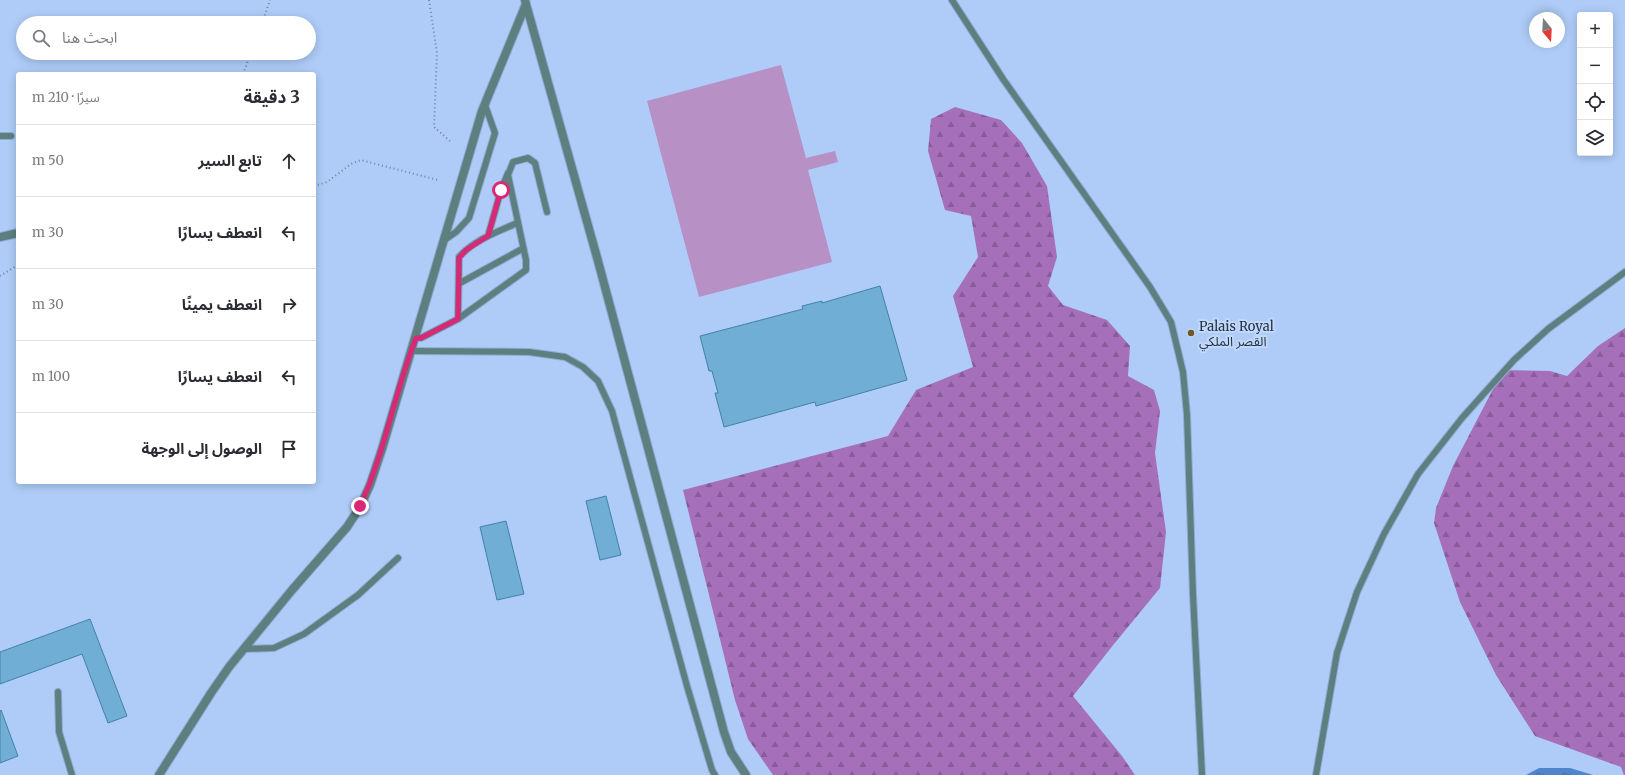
<!DOCTYPE html>
<html lang="ar">
<head>
<meta charset="utf-8">
<style>
  :root { --surface:#fff; --page:#f7f7f7; --text:#2b2b33; --muted:#7c7c81; --line:#e1e1e2 }
  body { margin:0; font-family:Merriweather,"Noto Sans Arabic",serif; background:var(--page); color:var(--text); direction:rtl }
  .controls { position:absolute; right:12px; top:12px; display:grid; overflow:hidden; border-radius:4px; box-shadow:0 2px 10px #0003 }
  .controls button { width:36px; height:36px; display:grid; place-items:center; padding:0; border:0; border-bottom:1px solid var(--line); background:var(--surface); color:var(--text); font:20px sans-serif }
  .compass { position:absolute; left:1529px; top:12px; width:36px; height:36px; border-radius:50%; background:var(--surface); box-shadow:0 2px 10px #0003; rotate:162deg }
  .stop { position:absolute; width:12px; height:12px; margin:-9px; border:3px solid #db2777; border-radius:50%; background:#fff }
  .stop.end { background:#db2777; border-color:#fff; box-shadow:0 1px 4px #0008 }
  .list { margin:0; padding:0; list-style:none }
  h2 { display:flex; justify-content:space-between; align-items:center; height:52px; margin:0; padding:0 16px; font-size:17px }
  h2 small { font-size:13px; font-weight:400; color:var(--muted) }
  .list li { display:grid; grid-template-columns:26px 1fr auto; gap:12px; align-items:center; box-sizing:border-box; height:72px; padding:0 16px; border-top:1px solid var(--line) }
  .list b { display:block; font-size:15px; white-space:nowrap }
  .list em { font-size:13px; font-style:normal; color:var(--muted) }
  .icon { flex:none; width:22px; height:22px; fill:none; stroke:currentColor; stroke-width:2; stroke-linecap:round; stroke-linejoin:round }
  .map { position:relative; flex:none; width:1625px; height:775px; overflow:hidden; direction:ltr }
  .search { position:absolute; background:var(--surface); box-shadow:0 2px 10px #0003; left:16px; top:16px; width:300px; height:44px; display:flex; align-items:center; gap:10px; box-sizing:border-box; padding:0 14px; border-radius:22px; color:var(--muted); font-size:15px }
  .panel { position:absolute; background:var(--surface); box-shadow:0 2px 10px #0003; left:16px; top:72px; width:300px; height:412px; border-radius:4px; direction:rtl }
  .map>svg:first-child { display:block }
  .forest { fill:url(#forest-firs) }
  .pitch { fill:#b790c6 }
  .water { fill:url(#water-ripples) }
  .building { fill:#70aed5; stroke:#4481a6 }
  .lines { fill:none; stroke-linecap:round; stroke-linejoin:round }
  .service-casing { stroke:#90abd1; stroke-width:8 }
  .minor-casing { stroke:#90abd1; stroke-width:10 }
  .path { stroke:#6d84a5; stroke-width:2; stroke-dasharray:1 3; stroke-linecap:butt }
  .service { stroke:#5d7f7f; stroke-width:6 }
  .minor { stroke:#5d7f7f; stroke-width:8 }
  .route { stroke:#db2777; stroke-width:5 }
  .poi-dot { fill:#725529; stroke:#c2d9f9; stroke-width:1.5 }
  .labels { text-anchor:middle; stroke-width:4; stroke-linejoin:round; paint-order:stroke }
  .poi-label { font-size:13px; fill:#253449; stroke:#c2d9f9; text-anchor:start }
</style>
</head>
<body>
<div class="map">
<svg width="1625" height="775" viewBox="0 0 1625 775">
  <defs>
    <pattern id="forest-firs" width="22" height="20" patternUnits="userSpaceOnUse"><rect width="22" height="20" fill="#a66fba"/><path d="M5 1l3.5 6h-7zM16 11l3.5 6h-7z" fill="#875c99"/></pattern>
    <pattern id="water-ripples" width="26" height="14" patternUnits="userSpaceOnUse"><rect width="26" height="14" fill="#5084cd"/><path d="M2 4q2-2 4 0t4 0M15 11q2-2 4 0t4 0" fill="none" stroke="#426da8"/></pattern>
  </defs>
  <rect width="100%" height="100%" fill="#aeccf7"/>
  <path class="forest" d="M955 107 1001 120 1022 143 1047 186 1057 257 1048 286 1063 305 1107 320 1130 346 1128 376 1154 390 1160 411 1155 453 1166 532 1160 588 1114 644 1073 696 1122 756 1135 775H773L748 739 735 700 683 490 888 436 916 390 973 367 953 296 978 257 971 216 945 210 928 151 931 119Z
    M1625 328V775H1624L1621 767 1535 736 1496 675 1460 602 1434 523 1436 508 1453 466 1503 370 1550 371 1567 376 1598 346Z"/>
  <path class="pitch" d="M781 65 806 158 835 151 838 162 808 170 832 262 699 297 647 101Z"/>
  <path class="water" d="M1539 768H1570L1593 775H1526Z"/>
  <path class="building" d="M880 286 907 380 816 406 815 402 724 427 715 393H718L712 371H709L700 336 780 315 803 309 802 306 822 301V303Z
    M606 496 621 555 600 560 586 501Z
    M506 521 524 594 497 600 480 527Z
    M90 619 127 716 108 723 82 654 0 684V652Z
    M1 710 18 756 0 763V711Z"/>
  <g class="lines">
    <g class="service-casing">
      <path id="service" d="M952 0 1003 79 1150 287 1171 322 1183 372 1187 415 1193 595 1202 775
        M0 136H11
        M488 236 501 190 508 173
        M443 241 456 232 469 218 495 133 485 105
        M460 283 522 249
        M458 319 459 257C474 240 497 232 517 223
        M416 338H421L458 319 526 270V260L508 175 513 162 528 158 535 163 547 212
        M411 351 529 352 565 357 583 367 598 381 612 411 687 686 712 770 715 775
        M244 649 274 648 304 634 358 595 398 558
        M58 692 59 732 72 775
        M1316 775 1337 653 1357 592 1384 534 1418 474 1462 418 1514 360 1548 329 1625 272"/>
    </g>
    <g class="minor-casing">
      <path id="minor" d="M526 4 598 261 724 732 731 752 746 775
        M0 237 18 233
        M159 775 211 693 229 667 292 590 347 527 360 507 370 485 382 449 482 111 526 4 525 0"/>
    </g>
    <path class="path" d="M429 0 437 53 434 127 450 141
      M262 23 270 0
      M243 74 251 53
      M314 186 327 182 351 164 361 160 438 180
      M0 276 18 265"/>
    <use href="#service" class="service"/>
    <use href="#minor" class="minor"/>
  </g>
  <g class="lines">
    <path class="route" d="M360 506C385 453 394 394 416 338H421L458 319 459 258 466 250 488 236 501 190"/>
  </g>
  <circle class="poi-dot" cx="1191" cy="333" r="4"/>
  <g class="labels">
    <g class="poi-label">
      <text x="1199" y="331">Palais Royal<tspan x="1199" dy="15">القصر الملكي</tspan></text>
    </g>
  </g>
</svg>
<div class="controls">
<button>+</button>
<button>−</button>
<button><svg class="icon" aria-label="locate" viewBox="0 0 24 24"><circle cx="12" cy="12" r="6"/><path d="M12 2v4M12 18v4M2 12h4M18 12h4"/></svg></button>
<button><svg class="icon" aria-label="layers" viewBox="0 0 24 24"><path d="M12 4l9 5-9 5-9-5zM3 14l9 5 9-5"/></svg></button>
</div>
<svg class="compass" viewBox="-18 -18 36 36"><path d="M0-13l5 13h-10z" fill="#e53935"/><path d="M0 13l5-13h-10z" fill="#7c7c81"/></svg>
<div class="stop" style="left:501px;top:190px"></div>
<div class="stop end" style="left:360px;top:506px"></div>
<div class="search"><svg class="icon" aria-label="search" viewBox="0 0 24 24"><circle cx="10" cy="10" r="6"/><path d="M15 15l6 6"/></svg>ابحث هنا</div>
<section class="panel">
<h2>3 دقيقة<small>سيرًا · 210 m</small></h2>
<ul class="list">
<li><svg class="icon" aria-label="ahead" viewBox="0 0 24 24"><path d="M12 20V5M6 11l6-6 6 6"/></svg><div><b>تابع السير</b></div><em>50 m</em></li>
<li><svg class="icon" aria-label="left" viewBox="0 0 24 24"><path d="M17 20v-9H6M10 6l-5 5 5 5"/></svg><div><b>انعطف يسارًا</b></div><em>30 m</em></li>
<li><svg class="icon" aria-label="right" viewBox="0 0 24 24"><path d="M7 20v-9h11M14 6l5 5-5 5"/></svg><div><b>انعطف يمينًا</b></div><em>30 m</em></li>
<li><svg class="icon" aria-label="left" viewBox="0 0 24 24"><path d="M17 20v-9H6M10 6l-5 5 5 5"/></svg><div><b>انعطف يسارًا</b></div><em>100 m</em></li>
<li><svg class="icon" aria-label="arrive" viewBox="0 0 24 24"><path d="M6 21V4h12l-3 4 3 4H6"/></svg><div><b>الوصول إلى الوجهة</b></div></li>
</ul>
</section>
</div>
</body>
</html>
